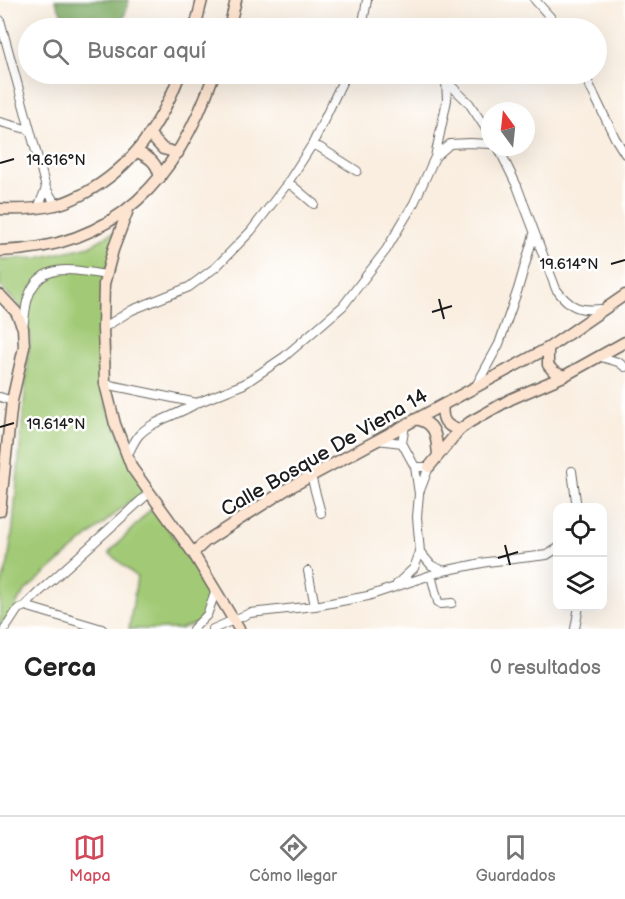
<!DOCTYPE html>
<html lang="es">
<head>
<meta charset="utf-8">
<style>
  :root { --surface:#fff; --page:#f6f6f6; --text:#222; --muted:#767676; --line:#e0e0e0; --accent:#d1495b }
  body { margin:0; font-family:"Balsamiq Sans",sans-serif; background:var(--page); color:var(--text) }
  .controls { position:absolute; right:18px; bottom:18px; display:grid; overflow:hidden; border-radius:12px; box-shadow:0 6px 24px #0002 }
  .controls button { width:54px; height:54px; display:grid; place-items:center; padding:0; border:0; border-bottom:2px solid var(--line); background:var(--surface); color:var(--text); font:30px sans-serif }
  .compass { position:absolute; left:481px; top:102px; width:54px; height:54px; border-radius:50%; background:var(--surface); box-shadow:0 6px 24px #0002; rotate:345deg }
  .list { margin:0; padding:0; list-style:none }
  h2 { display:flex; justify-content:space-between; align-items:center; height:78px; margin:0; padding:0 24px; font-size:26px }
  h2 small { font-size:20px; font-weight:400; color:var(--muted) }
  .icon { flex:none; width:33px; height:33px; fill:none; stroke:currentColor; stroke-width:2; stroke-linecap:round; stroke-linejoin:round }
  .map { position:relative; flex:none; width:625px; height:629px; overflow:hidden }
  .search { position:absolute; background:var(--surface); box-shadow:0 6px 24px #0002; left:18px; right:18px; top:18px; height:66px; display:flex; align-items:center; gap:15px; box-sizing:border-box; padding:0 21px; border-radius:33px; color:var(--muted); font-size:22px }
  .sheet { height:186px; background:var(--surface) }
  nav { display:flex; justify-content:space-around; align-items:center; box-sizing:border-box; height:84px; border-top:2px solid var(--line); background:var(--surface); font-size:16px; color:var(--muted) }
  nav a { display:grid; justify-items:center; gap:3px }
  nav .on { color:var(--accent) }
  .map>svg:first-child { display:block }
  .green { fill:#a2ca76; stroke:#5f7349; stroke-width:1.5 }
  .forest { fill:#81ae67; stroke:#4e6542; stroke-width:1.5 }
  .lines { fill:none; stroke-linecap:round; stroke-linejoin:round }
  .street-casing { stroke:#696661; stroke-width:10 }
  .secondary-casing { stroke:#696661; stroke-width:13 }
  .street { stroke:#fff; stroke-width:8 }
  .secondary { stroke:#fde4d0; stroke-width:10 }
  .ticks { fill:none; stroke:#1c1c1c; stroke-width:2 }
  .labels { text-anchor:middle; stroke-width:5; stroke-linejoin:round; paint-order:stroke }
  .street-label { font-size:20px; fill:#1c1c1c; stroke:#fff }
  .ticks-label { font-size:15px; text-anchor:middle; fill:#1c1c1c; stroke:#fff; stroke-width:5; stroke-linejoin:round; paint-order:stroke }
</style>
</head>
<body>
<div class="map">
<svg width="625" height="629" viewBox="0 0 625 629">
  <rect width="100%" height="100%" fill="#fff"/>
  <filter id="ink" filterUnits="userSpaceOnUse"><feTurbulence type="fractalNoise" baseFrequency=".0167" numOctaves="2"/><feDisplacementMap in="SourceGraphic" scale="12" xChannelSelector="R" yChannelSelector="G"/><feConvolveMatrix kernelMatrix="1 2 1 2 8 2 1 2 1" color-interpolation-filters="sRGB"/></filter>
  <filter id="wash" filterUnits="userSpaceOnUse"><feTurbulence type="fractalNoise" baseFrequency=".008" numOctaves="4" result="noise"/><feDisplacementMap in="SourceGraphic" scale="24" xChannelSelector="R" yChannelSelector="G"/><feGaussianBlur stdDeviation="1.35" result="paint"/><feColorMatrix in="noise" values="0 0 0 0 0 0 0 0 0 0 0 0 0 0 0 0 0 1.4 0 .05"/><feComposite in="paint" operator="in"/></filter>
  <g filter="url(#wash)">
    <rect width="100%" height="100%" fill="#f9eee0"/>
    <path class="green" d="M124 226 104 274 107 406 145 493 138 501H130L26 590 16 604 18 610 4 629H0V590L8 563 13 527 30 337 23 310 0 286V259L38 258 90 246Z
      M153 507 213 594 199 623 179 629H129L137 577 109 553Z"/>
    <path class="forest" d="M55 0H129L121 28H69Z"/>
  </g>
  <g filter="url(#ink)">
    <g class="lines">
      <g class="street-casing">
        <path id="street" d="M535 0 560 28
          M0 20 46 188 56 205
          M362 28 367 0
          M439 74 469 103 490 135
          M584 74 615 138 625 154
          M0 122 30 130
          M312 145 319 147 357 171
          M498 147 517 186 556 289C570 308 579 311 602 309
          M435 157 447 100 446 80
          M287 184 293 186 314 204
          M38 208 46 188
          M23 327C25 318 25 307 28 298 40 260 75 270 106 275
          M103 328 132 310 189 287 216 267 251 231 287 184 312 145 346 74
          M601 357 618 362 625 367
          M105 384 197 403 244 384 284 357 343 306 386 250 414 203 435 157 450 144 470 143 490 144
          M476 386 499 344 518 289 534 234
          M0 397 12 401
          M377 440 402 443
          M127 456C131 449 134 441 139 435 153 420 179 415 197 403
          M415 467H429L419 493
          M572 471 577 508
          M311 476 321 513
          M420 552 431 565 442 570
          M308 571 315 606
          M431 575 438 602 441 604 452 603
          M397 584 414 568 420 552 417 517 419 494 415 467 402 443 405 425
          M25 606 38 593 149 493
          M5 629 18 609 25 606 102 629
          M193 629 207 615 216 590
          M213 629 250 613 315 606 368 596 443 571 487 562 547 555 558 548
          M575 629 579 606"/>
      </g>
      <g class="secondary-casing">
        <path id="secondary" d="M195 28 202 0
          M229 28 236 0
          M150 135 163 149 178 153
          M137 152C151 158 157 163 160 178
          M0 209C19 210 37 209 55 205 66 203 75 198 85 193 133 167 161 124 180 74
          M128 210 113 250 104 284 103 328 105 384 115 424 132 468 193 553 239 629
          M0 251C117 248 178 178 214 74
          M0 295 16 312 23 328 24 347 12 401 0 511
          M548 348V365L554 372 564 376
          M443 405C441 419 445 426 459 430
          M416 419C437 423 436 437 438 455
          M429 467 459 430 470 422 511 399 564 376 625 342
          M193 553 206 541 287 489 548 348 625 295"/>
      </g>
      <use href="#street" class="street"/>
      <use href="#secondary" class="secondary"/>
    </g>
  </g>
  <path class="ticks" d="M0 163 14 159M611 264 625 260M439 299 444 319M432 312 452 306M0 427 14 423M505 545 510 565M498 558 518 552"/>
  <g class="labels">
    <g class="street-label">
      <text transform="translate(324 452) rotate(-30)" y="7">Calle Bosque De Viena 14</text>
    </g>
  </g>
  <g class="ticks-label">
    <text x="56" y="165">19.616°N</text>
    <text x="569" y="269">19.614°N</text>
    <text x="56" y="429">19.614°N</text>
  </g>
</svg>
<div class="controls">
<button><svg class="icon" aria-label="locate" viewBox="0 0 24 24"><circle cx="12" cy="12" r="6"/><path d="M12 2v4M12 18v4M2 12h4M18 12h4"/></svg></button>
<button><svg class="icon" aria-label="layers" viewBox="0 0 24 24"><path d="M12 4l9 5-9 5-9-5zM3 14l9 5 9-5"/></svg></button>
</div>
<svg class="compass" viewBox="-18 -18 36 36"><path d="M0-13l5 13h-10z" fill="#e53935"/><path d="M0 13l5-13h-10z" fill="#767676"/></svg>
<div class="search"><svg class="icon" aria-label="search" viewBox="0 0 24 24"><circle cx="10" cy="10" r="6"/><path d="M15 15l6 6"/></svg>Buscar aquí</div>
</div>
<section class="sheet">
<h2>Cerca<small>0 resultados</small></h2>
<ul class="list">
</ul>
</section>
<nav>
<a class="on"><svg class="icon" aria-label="map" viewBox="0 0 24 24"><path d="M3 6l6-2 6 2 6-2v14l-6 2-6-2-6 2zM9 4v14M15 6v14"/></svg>Mapa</a>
<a><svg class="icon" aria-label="directions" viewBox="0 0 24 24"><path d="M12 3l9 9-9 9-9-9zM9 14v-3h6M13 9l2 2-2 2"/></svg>Cómo llegar</a>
<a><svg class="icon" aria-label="saved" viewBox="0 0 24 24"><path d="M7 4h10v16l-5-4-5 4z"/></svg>Guardados</a>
</nav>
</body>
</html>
